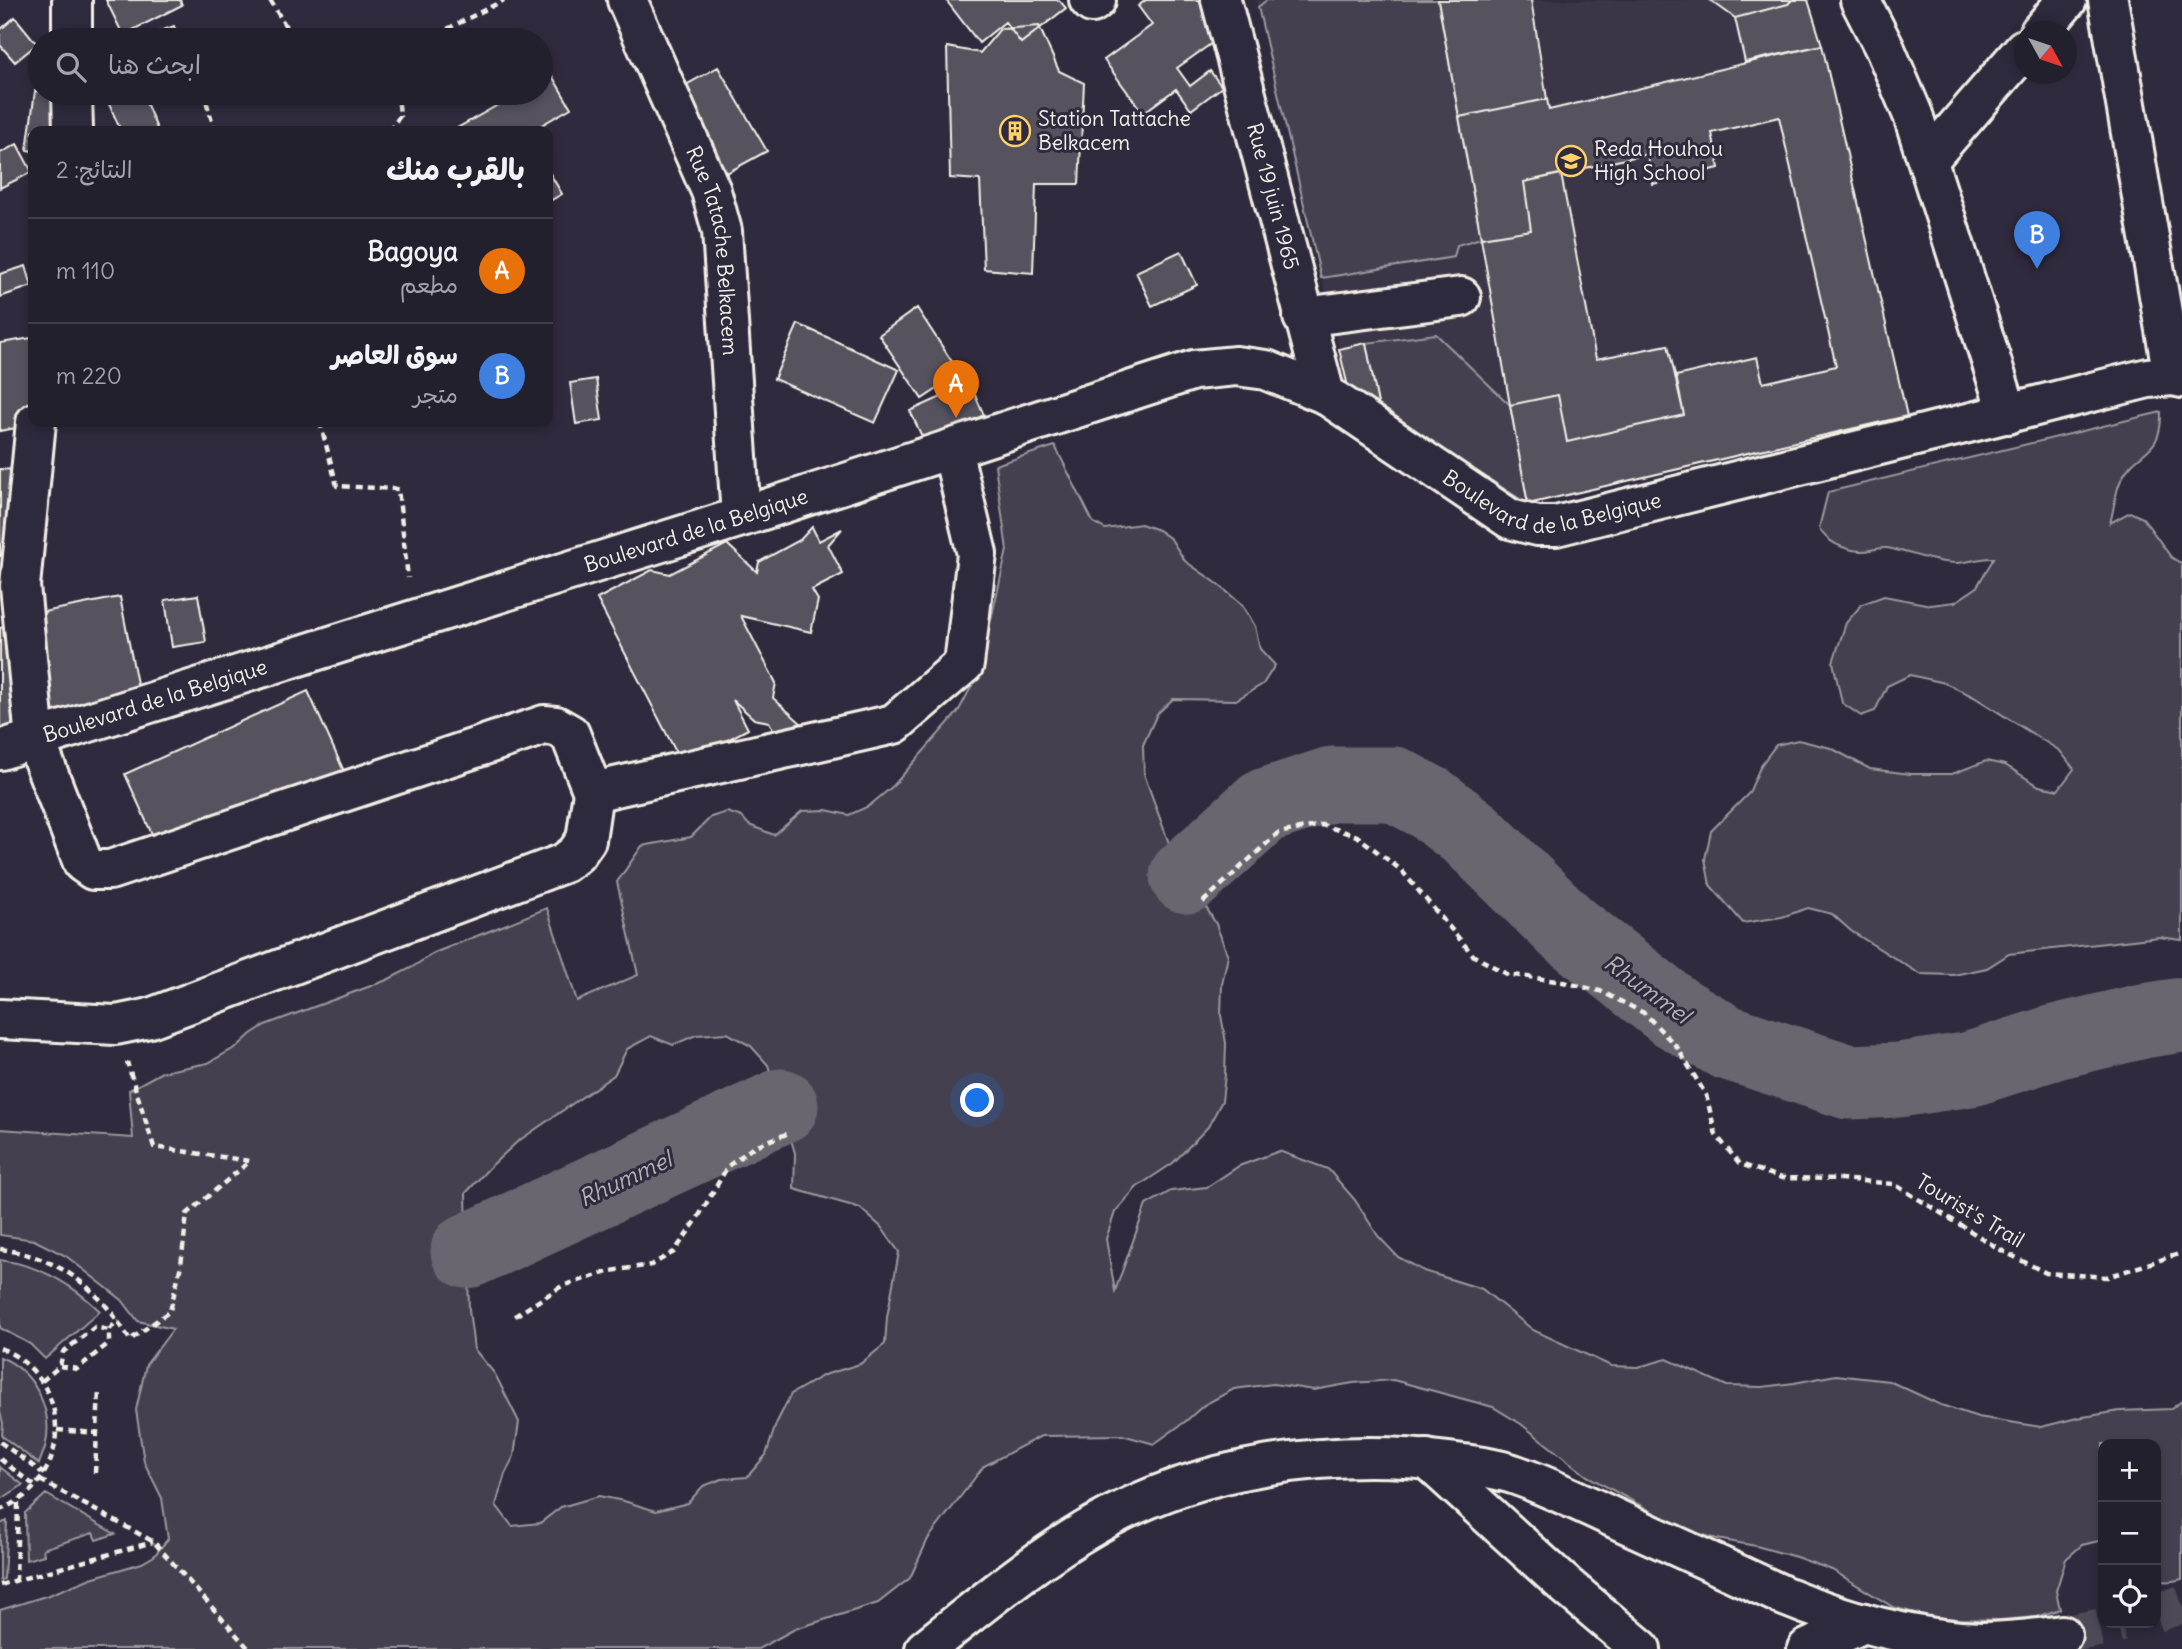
<!DOCTYPE html>
<html lang="ar">
<head>
<meta charset="utf-8">
<style>
  :root { --surface:#23202e; --page:#2b2836; --text:#f1f3f6; --muted:#a3a3aa; --line:#403e4a; --accent:#bca0f2 }
  body { margin:0; font-family:Delius,"Playpen Sans Arabic",sans-serif; background:var(--page); color:var(--text); direction:rtl }
  .controls { position:absolute; right:21px; bottom:21px; display:grid; overflow:hidden; border-radius:14px; box-shadow:0 4px 10px #0003 }
  .controls button { width:63px; height:63px; display:grid; place-items:center; padding:0; border:0; border-bottom:2px solid var(--line); background:var(--surface); color:var(--text); font:35px sans-serif }
  .compass { position:absolute; left:2014px; top:21px; width:63px; height:63px; border-radius:50%; background:var(--surface); box-shadow:0 4px 10px #0003; rotate:130deg }
  .you { position:absolute; left:978px; top:1101px; width:24px; height:24px; margin:-18px; border:5px solid #fff; border-radius:50%; background:#1a73e8; box-shadow:0 0 0 10px #1a73e833 }
  .badge { display:grid; place-items:center; width:46px; height:46px; border-radius:50%; background:var(--accent); color:#fff; font-size:23px; font-weight:700 }
  .pin { position:absolute; translate:-50% -58px; filter:drop-shadow(0 2px 4px #0008) }
  .pin::after { content:''; position:absolute; top:37px; width:24px; height:21px; background:inherit; clip-path:polygon(0 0,100% 0,50% 100%) }
  .list { margin:0; padding:0; list-style:none }
  h2 { display:flex; justify-content:space-between; align-items:center; height:91px; margin:0; padding:0 28px; font-size:30px }
  h2 small { font-size:23px; font-weight:400; color:var(--muted) }
  .list li { display:grid; grid-template-columns:46px 1fr auto; gap:21px; align-items:center; box-sizing:border-box; height:105px; padding:0 28px; border-top:2px solid var(--line) }
  .list b { display:block; font-size:26px; white-space:nowrap }
  .list p { margin:0; font-size:23px; white-space:nowrap; color:var(--muted) }
  .list em { font-size:23px; font-style:normal; color:var(--muted) }
  .icon { flex:none; width:38px; height:38px; fill:none; stroke:currentColor; stroke-width:2; stroke-linecap:round; stroke-linejoin:round }
  .map { position:relative; flex:none; width:2182px; height:1649px; overflow:hidden; direction:ltr }
  .search { position:absolute; background:var(--surface); box-shadow:0 4px 10px #0003; left:28px; top:28px; width:525px; height:77px; display:flex; align-items:center; gap:18px; box-sizing:border-box; padding:0 24px; border-radius:38px; color:var(--muted); font-size:26px }
  .panel { position:absolute; background:var(--surface); box-shadow:0 4px 10px #0003; left:28px; top:126px; width:525px; height:301px; border-radius:14px; direction:rtl }
  .map>svg:first-child { display:block }
  .built { fill:#3b3647 }
  .green { fill:#454050; stroke:#9c989c; stroke-width:2; fill-rule:evenodd }
  .lines { fill:none; stroke-linecap:round; stroke-linejoin:round }
  .river { stroke:#6a6670; stroke-width:75 }
  .building { fill:#56525f; stroke:#f4f1e8; stroke-width:2 }
  .major-tunnel { stroke:#4d4857; stroke-width:38; stroke-dasharray:38 19; stroke-linecap:butt }
  .minor-casing { stroke:#f4f1e8; stroke-width:44 }
  .major-casing { stroke:#f4f1e8; stroke-width:44 }
  .path { stroke:#f4f1e8; stroke-width:4.5; stroke-dasharray:7 5; stroke-linecap:butt }
  .minor { stroke:#2f2a3d; stroke-width:38 }
  .major { stroke:#2f2a3d; stroke-width:38 }
  .labels { text-anchor:middle; stroke-width:6; stroke-linejoin:round; paint-order:stroke }
  .poi-label { font-size:21px; fill:#f4f1e8; stroke:#2f2a3d; text-anchor:start }
  .street-label { font-size:21px; fill:#f4f1e8; stroke:#2f2a3d }
  .water-label { font-size:23px; font-style:italic; fill:#b6b2b2; stroke:#2f2a3d }
</style>
</head>
<body>
<div class="map">
<svg width="2182" height="1649" viewBox="0 0 2182 1649">
  <rect width="100%" height="100%" fill="#2f2a3d"/>
  <filter id="ink" filterUnits="userSpaceOnUse"><feTurbulence type="fractalNoise" baseFrequency=".0143" numOctaves="2"/><feDisplacementMap in="SourceGraphic" scale="14" xChannelSelector="R" yChannelSelector="G"/><feConvolveMatrix kernelMatrix="1 2 1 2 8 2 1 2 1" color-interpolation-filters="sRGB"/></filter>
  <g filter="url(#ink)">
    <path class="built" d="M1256 0H1808L1822 45 1907 416 1528 504 1348 387Z"/>
    <path class="green" d="M1267 0H1438L1481 238 1457 245 1454 257 1321 278 1258 7Z
      M1436 334 1510 405 1528 504 1379 409 1366 343Z
      M2161 412C2162 458 2137 447 2121 480 2115 492 2114 510 2110 523L2130 512 2143 518 2171 557 2182 564V940L2159 937 2009 954 1987 968 1954 975 1920 974 1851 931 1832 914 1808 908 1782 917 1743 923 1710 885 1705 859 1711 831 1749 793 1761 765 1776 745 1798 740 1831 748 1870 769 1911 774H1952L1986 761 2005 765 2039 786 2058 790 2074 769 2060 751 1974 697 1945 683 1910 675 1887 686 1875 711 1861 716 1842 703 1833 662 1846 623 1862 604 1884 596 1931 605 1955 602 1976 588 1994 558C1980 557 1969 563 1957 563 1933 563 1910 552 1887 548 1877 547 1869 552 1860 551 1845 550 1826 542 1819 528L1828 492Z
      M1055 446 1093 522 1105 529 1141 524 1158 530 1171 539 1185 561 1218 584 1241 604 1255 626 1260 649 1275 665 1263 684 1236 700 1173 699 1157 714 1143 745 1144 774 1170 846 1216 924 1228 956 1222 984 1221 1015 1226 1043 1225 1075 1222 1101 1208 1127 1173 1163 1137 1187 1115 1212 1106 1239 1115 1291 1146 1205 1171 1191 1207 1187 1239 1166 1279 1151 1328 1169 1355 1200 1378 1236 1398 1257 1424 1271 1482 1289 1533 1330 1611 1366 1638 1367 1667 1359 1727 1386 1762 1387 1794 1383 1836 1375 1889 1381 1941 1405 1978 1417 2041 1427 2077 1418 2120 1411 2171 1409 2182 1401V1579C2174 1581 2162 1584 2156 1577V1444H2103V1540L2082 1545 2066 1559 2056 1591 2060 1609 2037 1617 2000 1620 1957 1619 1926 1616 1893 1607 1832 1570 1796 1557 1756 1546 1717 1539 1683 1529 1587 1476 1521 1424 1493 1407 1393 1380 1353 1383 1314 1390 1273 1384 1234 1389 1204 1405 1186 1421 1154 1444 1122 1435 1041 1436 984 1466 928 1539 910 1578 878 1603 795 1629 758 1649H0V1610L49 1595 91 1578 142 1563 154 1556 168 1539 162 1498 144 1462 136 1410 146 1365 173 1329 138 1321 122 1300 66 1256 34 1240 0 1235V1129L133 1138 129 1090 162 1072 208 1063 238 1046 251 1034 265 1025 387 980 411 968 434 953 547 908 577 1001 638 975 617 882 642 846 691 837 711 817 727 812 742 817 749 825 774 835 802 811 826 810 849 815 869 806 893 786 958 712 979 672 1007 550 995 465ZM727 1033 751 1046 768 1065 795 1153 794 1189 860 1208 881 1227 899 1252 887 1317 885 1344 860 1364 824 1375 791 1394 776 1424 766 1455 747 1477 722 1479 703 1486 688 1503 656 1511 624 1501 599 1496 561 1507 540 1523 512 1526 496 1505 505 1474 514 1456 519 1422 495 1374 474 1349 469 1310 466 1193 489 1168 517 1142 614 1075 627 1049 651 1036 673 1045 696 1035Z
      M0 1260C39 1265 72 1284 100 1311L45 1359 30 1344 0 1328Z
      M0 1357C33 1370 53 1408 46 1443 45 1450 41 1457 39 1464L2 1436 3 1423 0 1412Z
      M0 1467 23 1485 0 1500Z
      M46 1494 115 1534 96 1540 93 1533 43 1549 44 1555 26 1560 25 1513Z
      M7 1521 4 1579 0 1580V1524Z"/>
    <g class="lines">
      <path class="river" d="M1187 876 1264 806 1332 784H1394L1430 803 1472 835 1567 928 1673 1011 1726 1042 1849 1082 1899 1080 1971 1069 2055 1042 2143 1021 2182 1015
        M468 1251 781 1106"/>
    </g>
    <path class="building" d="M106 0H180L182 5 123 35Z
      M946 0H1059L1066 8 1021 43 1005 22 979 43Z
      M1146 0H1206L1229 31 1177 68 1190 86 1210 71 1222 87 1191 110 1176 89 1143 113 1104 60 1152 25 1138 6Z
      M1438 0H1531L1547 99 1459 117Z
      M1710 0H1792L1788 4 1735 18Z
      M1792 0H1808L1822 45 1745 62 1735 18 1788 4Z
      M15 17 37 44 15 62 0 45V30Z
      M174 26 179 40H140L139 39Z
      M1039 26 1059 71 1084 83 1079 184H1036L1033 273 984 269 980 180 950 178 947 47 980 53 1000 29Z
      M1822 45 1907 416 1528 504 1510 405 1558 395 1567 442 1684 415 1676 376 1757 357 1763 383 1836 366 1779 117 1712 133 1719 168 1653 184 1647 154 1524 182 1531 230 1481 238 1459 117 1547 99 1549 110Z
      M718 67 767 151 727 173 679 89Z
      M551 74 571 108 531 131H452L519 93H541V80Z
      M35 91 65 95 60 131H33V151L27 150Z
      M104 93H142L158 131H121Z
      M17 144 32 172 0 188V153Z
      M548 170 562 194 548 202Z
      M1561 174 1596 359 1668 345 1684 415 1567 442 1558 395 1510 405 1481 238 1531 230 1524 182Z
      M1181 251 1197 285 1152 306 1136 272Z
      M26 266 32 286 0 297V274Z
      M917 308 960 374 922 399 879 335Z
      M798 324 899 370 875 423 774 379Z
      M32 338 33 422H48L0 431V343Z
      M1366 343 1379 409 1348 387 1339 349Z
      M596 379 602 420 576 424 570 383Z
      M970 384 984 415 925 443 910 411Z
      M0 469 35 471 29 558 0 556Z
      M812 527 819 541 842 529 828 545 843 574 812 590 818 600 811 632 741 616 776 683 773 698 802 724 798 741 783 747 769 722 754 719 733 700 748 729 686 762 677 754 597 599 652 570 670 574 727 544 757 572 759 562 800 540Z
      M198 595 206 642 172 647 165 600Z
      M120 597 141 704 110 711 114 736 54 748 28 615Z
      M6 626 35 739 0 767V628Z
      M308 691 351 787 168 870 125 774Z"/>
    <g class="lines">
      <path class="major-tunnel" d="M2156 1613 2182 1604
        M2062 1635 2122 1623"/>
      <g class="minor-casing">
        <g id="minor">
          <path d="M72 0V40"/>
          <path id="s1" d="M627 0 711 191 722 231 741 517"/>
          <path d="M1089 0 1092 3 1096 0"/>
          <path id="s2" d="M1221 0 1325 394"/>
          <path d="M1860 0 1885 49 1913 115 2008 414"/>
          <path d="M2108 0 2173 376"/>
          <path d="M2040 32 2067 0"/>
          <path d="M72 93 73 131"/>
          <path d="M1928 160 2024 49"/>
          <path d="M1303 317 1461 297"/>
          <path d="M0 750 35 739 20 586 36 422"/>
          <path d="M1427 1459 1563 1583 1641 1649"/>
          <path d="M1807 1649 1864 1623"/>
        </g>
      </g>
      <g class="major-casing">
        <g id="major">
          <path d="M593 792 894 724 964 664 977 554 952 449"/>
          <path id="s3" d="M0 1019 116 1025 150 1018 564 863 576 854 586 840 593 792 570 734 556 726 544 725 110 870H93L83 863 35 739 741 517 1194 370 1236 366 1266 370 1325 394 1510 519 1537 526H1556L2148 378 2173 376 2182 378"/>
          <path d="M925 1649C980 1606 1034 1560 1095 1525 1199 1465 1332 1447 1449 1462 1472 1465 1495 1468 1516 1475 1553 1488 1588 1506 1623 1522 1676 1546 1729 1570 1782 1595 1842 1620 1915 1640 1981 1642 2008 1642 2035 1639 2062 1635"/>
        </g>
      </g>
      <path class="path" d="M270 0 294 40
        M426 40 504 0
        M215 93 207 104 215 131
        M389 131 400 116 398 93
        M320 422 337 486 398 489 408 578
        M1203 902 1278 833 1322 825 1357 836 1401 870 1474 956 1507 974 1563 982 1600 991 1644 1013 1677 1047 1706 1095 1716 1135 1740 1164 1782 1178 1841 1179 1894 1184 2001 1250 2046 1273 2107 1277 2182 1253
        M0 1249C60 1257 100 1289 130 1340L170 1311 181 1265 187 1214 250 1161 154 1147 127 1062
        M515 1316 562 1286 611 1271 651 1265 674 1252 696 1221 728 1166 755 1146 789 1133
        M0 1348C55 1370 75 1439 35 1486 26 1497 13 1504 0 1510
        M60 1366 77 1369 109 1343V1330L118 1320
        M42 1381 60 1366 63 1352 95 1327 109 1330
        M57 1430 96 1433
        M0 1442 44 1474
        M0 1459 35 1486
        M95 1473 99 1390
        M40 1480 154 1542 249 1649
        M16 1582 18 1502
        M0 1585 153 1542"/>
      <use href="#minor" class="minor"/>
      <use href="#major" class="major"/>
    </g>
  </g>
  <defs>
    <g id="building-ring" transform="scale(1.575)"><circle r="9.5" fill="#2f2a3d" stroke="#ffd166" stroke-width="1.5"/><path d="M-4-6H4V6H1V3H-1V6H-4ZM-2.5-4.3h1.7v1.8h-1.7ZM.8-4.3h1.7v1.8H.8ZM-2.5-1h1.7V.8h-1.7ZM.8-1h1.7V.8H.8Z" fill="#ffd166"/></g>
    <g id="school-ring" transform="scale(1.575)"><circle r="9.5" fill="#2f2a3d" stroke="#ffd166" stroke-width="1.5"/><path d="M0-5L7-2L0 1L-7-2ZM-4 1L0 2.5L4 1V4Q0 6-4 4Z" fill="#ffd166"/></g>
  </defs>
  <g fill-rule="evenodd">
    <use href="#building-ring" x="1015" y="131"/>
    <use href="#school-ring" x="1571" y="161"/>
  </g>
  <g class="labels">
    <g class="poi-label">
      <text x="1038" y="126">Station Tattache<tspan x="1038" dy="24">Belkacem</tspan></text>
      <text x="1594" y="156">Reda Houhou<tspan x="1594" dy="24">High School</tspan></text>
    </g>
    <g class="street-label">
      <text dy="7" stroke="none"><textPath href="#s2" startOffset="203">Rue 19 juin 1965</textPath></text>
      <text dy="7" stroke="none"><textPath href="#s1" startOffset="268">Rue Tatache Belkacem</textPath></text>
      <text dy="7" stroke="none"><textPath href="#s3" startOffset="2998">Boulevard de la Belgique</textPath></text>
      <text dy="7" stroke="none"><textPath href="#s3" startOffset="2077">Boulevard de la Belgique</textPath></text>
      <text dy="7" stroke="none"><textPath href="#s3" startOffset="1510">Boulevard de la Belgique</textPath></text>
      <text transform="translate(1970 1211) rotate(31)" y="7">Tourist's Trail</text>
    </g>
    <g class="water-label">
      <text transform="translate(1647 989) rotate(36)" y="8">Rhummel</text>
      <text transform="translate(625 1179) rotate(-25)" y="8">Rhummel</text>
    </g>
  </g>
</svg>
<div class="controls">
<button>+</button>
<button>−</button>
<button><svg class="icon" aria-label="locate" viewBox="0 0 24 24"><circle cx="12" cy="12" r="6"/><path d="M12 2v4M12 18v4M2 12h4M18 12h4"/></svg></button>
</div>
<svg class="compass" viewBox="-18 -18 36 36"><path d="M0-13l5 13h-10z" fill="#e53935"/><path d="M0 13l5-13h-10z" fill="#a3a3aa"/></svg>
<div class="you"></div>
<div class="pin badge" style="left:956px;top:418px;background:#e8710a">A</div>
<div class="pin badge" style="left:2037px;top:269px;background:#3f7fe0">B</div>
<div class="search"><svg class="icon" aria-label="search" viewBox="0 0 24 24"><circle cx="10" cy="10" r="6"/><path d="M15 15l6 6"/></svg>ابحث هنا</div>
<section class="panel">
<h2>بالقرب منك<small>النتائج: 2</small></h2>
<ul class="list">
<li><span class="badge" style="background:#e8710a">A</span><div><b>Bagoya</b><p>مطعم</p></div><em>110 m</em></li>
<li><span class="badge" style="background:#3f7fe0">B</span><div><b>سوق العاصر</b><p>متجر</p></div><em>220 m</em></li>
</ul>
</section>
</div>
</body>
</html>
